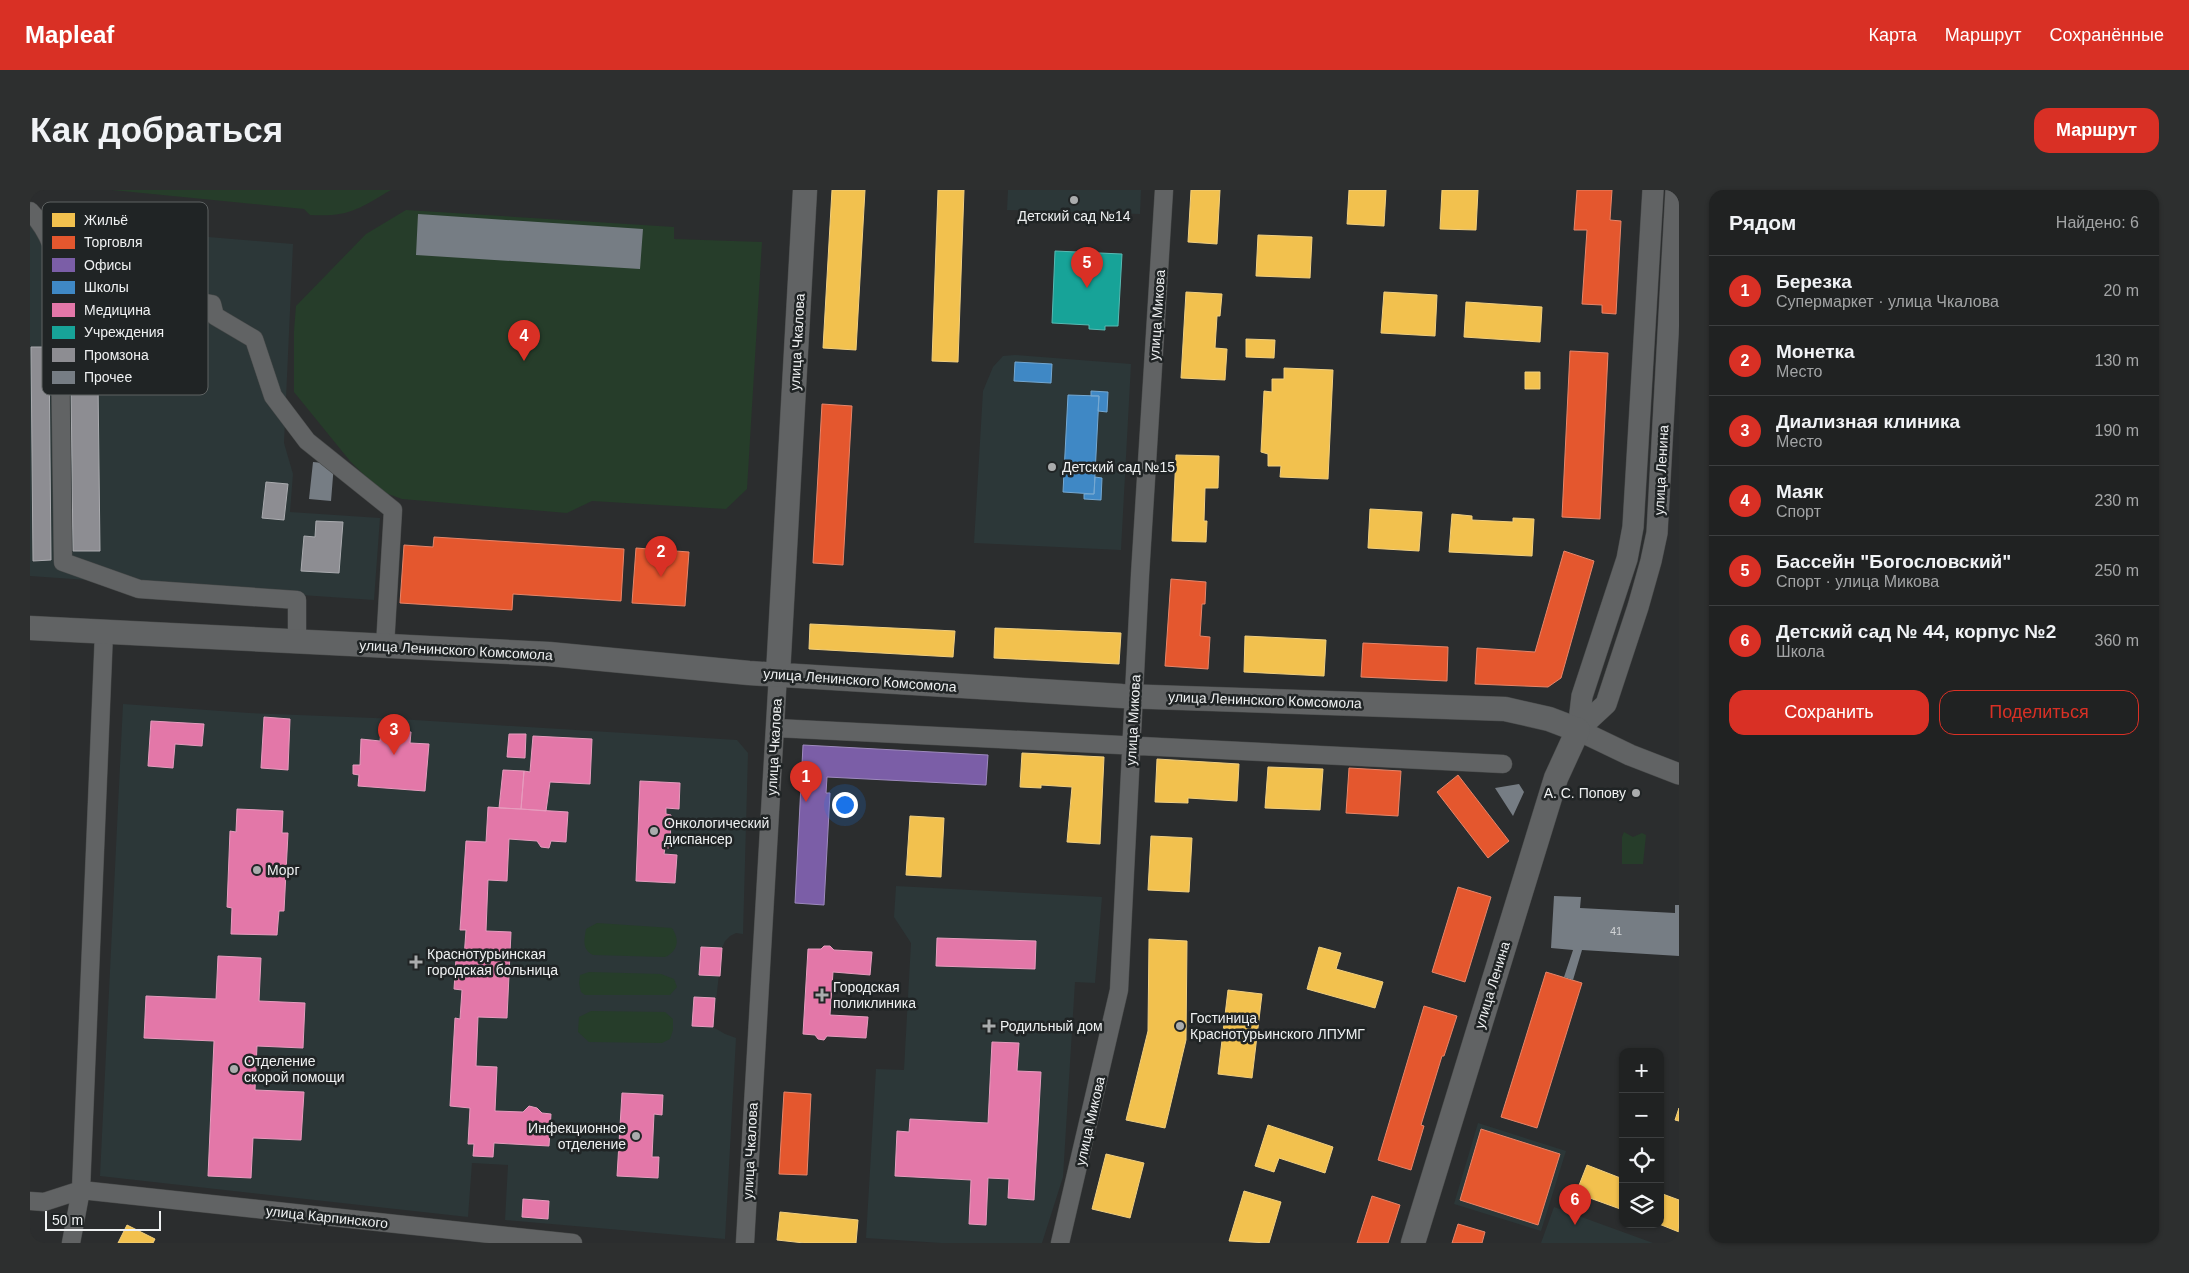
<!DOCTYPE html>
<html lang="ru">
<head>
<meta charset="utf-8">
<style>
  :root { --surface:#202222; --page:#2d2f2f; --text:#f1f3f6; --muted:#a2a4a5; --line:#3d3f40; --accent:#d93025 }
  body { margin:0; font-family:Helvetica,sans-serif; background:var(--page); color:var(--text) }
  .controls { position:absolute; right:15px; bottom:15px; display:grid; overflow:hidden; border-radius:10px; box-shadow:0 1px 4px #0004 }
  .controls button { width:45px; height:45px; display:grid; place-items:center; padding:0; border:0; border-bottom:1px solid var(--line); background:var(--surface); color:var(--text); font:25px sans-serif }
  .scale { position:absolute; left:15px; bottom:12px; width:116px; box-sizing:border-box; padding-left:5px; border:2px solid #eff1f2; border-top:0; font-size:14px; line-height:18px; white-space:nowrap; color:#eff1f2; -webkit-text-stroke:4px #202425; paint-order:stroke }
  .you { position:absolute; left:814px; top:614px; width:18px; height:18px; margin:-12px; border:4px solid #fff; border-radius:50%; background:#1a73e8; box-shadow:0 0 0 8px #1a73e833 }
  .badge { display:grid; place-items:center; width:32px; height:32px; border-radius:50%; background:var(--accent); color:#fff; font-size:16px; font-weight:700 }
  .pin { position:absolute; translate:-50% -41px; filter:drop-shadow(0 1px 2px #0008) }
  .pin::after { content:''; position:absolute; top:26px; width:18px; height:15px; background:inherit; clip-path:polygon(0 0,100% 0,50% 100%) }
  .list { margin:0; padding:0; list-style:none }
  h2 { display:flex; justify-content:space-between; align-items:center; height:65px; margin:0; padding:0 20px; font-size:21px }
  h2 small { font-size:16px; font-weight:400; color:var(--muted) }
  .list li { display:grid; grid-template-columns:32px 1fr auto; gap:15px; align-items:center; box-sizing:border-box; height:70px; padding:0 20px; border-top:1px solid var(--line) }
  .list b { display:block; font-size:19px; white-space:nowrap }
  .list p { margin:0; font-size:16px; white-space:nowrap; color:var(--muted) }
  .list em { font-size:16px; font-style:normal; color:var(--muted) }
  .actions { display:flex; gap:10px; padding:15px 20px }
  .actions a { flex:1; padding:11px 0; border:1px solid var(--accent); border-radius:15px; text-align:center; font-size:18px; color:var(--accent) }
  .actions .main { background:var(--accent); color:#fff }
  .icon { flex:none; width:28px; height:28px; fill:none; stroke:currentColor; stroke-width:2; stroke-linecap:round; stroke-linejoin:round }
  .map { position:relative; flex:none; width:1649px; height:1053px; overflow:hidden; border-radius:15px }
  header { display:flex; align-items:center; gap:30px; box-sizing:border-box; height:70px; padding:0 25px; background:var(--accent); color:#fff }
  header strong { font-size:24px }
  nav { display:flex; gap:28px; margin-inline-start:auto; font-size:18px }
  .intro { display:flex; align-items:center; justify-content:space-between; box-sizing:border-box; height:120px; padding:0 30px }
  h1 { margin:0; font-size:35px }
  .button { padding:12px 22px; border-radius:15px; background:var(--accent); color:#fff; font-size:18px; font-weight:700 }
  main { display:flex; gap:30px; padding:0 30px }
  aside { flex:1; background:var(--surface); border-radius:15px; box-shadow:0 1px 4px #0004 }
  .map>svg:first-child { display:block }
  .built { fill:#2c3738 }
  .green { fill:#263d2a }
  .homes { fill:#f2c14e; stroke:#f1cf7f }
  .shops { fill:#e4572e; stroke:#e78569 }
  .offices { fill:#7b5ea7; stroke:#9e8abe }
  .schools { fill:#3f88c5; stroke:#74a8d2 }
  .health { fill:#e377a8; stroke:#e79cbe }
  .public { fill:#17a398; stroke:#58bab3 }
  .industry { fill:#8d8d92; stroke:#aaabaf }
  .building { fill:#767d84 }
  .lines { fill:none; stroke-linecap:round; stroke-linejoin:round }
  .minor-casing { stroke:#484a4a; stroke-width:19 }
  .tertiary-casing { stroke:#484a4a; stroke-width:22 }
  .secondary-casing { stroke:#484a4a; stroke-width:25 }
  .minor { stroke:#616364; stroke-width:18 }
  .tertiary { stroke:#616364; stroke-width:21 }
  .secondary { stroke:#616364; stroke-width:24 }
  .poi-dot { fill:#aaacad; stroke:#202425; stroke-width:2 }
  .labels { text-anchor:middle; stroke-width:5; stroke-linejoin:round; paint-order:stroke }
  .number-label { font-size:11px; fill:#d1d4d6 }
  .poi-label { font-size:14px; fill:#eff1f2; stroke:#202425; text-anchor:start }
  .street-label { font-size:14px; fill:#eff1f2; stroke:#202425 }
  .key { fill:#202425; stroke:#5e6262; stroke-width:1 }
  .key-label { font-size:14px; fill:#eff1f2 }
</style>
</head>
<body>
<header>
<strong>Mapleaf</strong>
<nav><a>Карта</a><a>Маршрут</a><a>Сохранённые</a></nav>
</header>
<div class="intro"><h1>Как добраться</h1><a class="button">Маршрут</a></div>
<main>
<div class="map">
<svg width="1649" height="1053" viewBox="0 0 1649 1053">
  <rect width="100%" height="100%" fill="#2b2d2e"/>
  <path class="built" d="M978 0H1111L1110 24 977 20Z
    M0 32 263 54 254 253 263 284 260 322 350 328 344 410 0 386Z
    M985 165 1101 174 1091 360 944 353 953 201 963 177 973 166Z
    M93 514 219 523 369 529 707 550 718 563 713 744 706 743 700 746 695 751 692 758 683 837 695 844 706 848 695 1049 475 1030 478 975 442 973 438 1027 70 986Z
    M866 696 1072 707 1065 793 1045 792 1033 987 1012 1053H911L836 1048 846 879 874 880 881 753 864 727Z
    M1448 933 1536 961 1511 1041 1424 1014Z
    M1524 1017 1623 1053H1511Z"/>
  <path class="green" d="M82 0H361C328 19 320 27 280 25L274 19Z
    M376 20 644 37V49L732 52 717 299 696 319 562 311 537 323 372 309 350 301 320 271 264 202V141L266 116 336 44Z
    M1594 642 1603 647 1612 643 1616 645 1613 674H1592V647Z
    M567 733 642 738C650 750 648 761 635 767L563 765C552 759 554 751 556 739Z
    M559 782 631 784 644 789 647 797 640 805H555L551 802 549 793 550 785Z
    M561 821 635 822 643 829V840L640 849 632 853 559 852 548 842 549 827Z"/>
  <path class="homes" d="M802 0H835L826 160 793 158Z
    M908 0H934L928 172 902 171Z
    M1161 0H1190L1187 54 1158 52Z
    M1319 0H1356L1354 36 1317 34Z
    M1412 0H1448L1446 40 1410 39Z
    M1228 45 1282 47 1280 88 1226 86Z
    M1156 102 1192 104 1190 126H1187L1185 158 1197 159 1195 190 1151 188Z
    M1354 102 1407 105 1405 146 1351 143Z
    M1436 112 1512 117 1510 152 1434 147Z
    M1216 149 1245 150 1244 168 1216 167Z
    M1254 178 1303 180 1298 289 1250 287 1251 276H1238V264L1231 262 1234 201 1242 202V189H1254Z
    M1495 182H1510V199H1495Z
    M1146 265 1189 266 1188 298H1175L1174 331H1177L1176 352 1142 351Z
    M1340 319 1392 322 1389 361 1338 358Z
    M1422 324 1442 326V330L1483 332V328L1504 329 1502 366 1419 362Z
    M780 434 925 441 923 467 779 459Z
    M965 438 1091 443 1089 474 964 468Z
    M1215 446 1296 450 1294 486 1214 482Z
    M992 563 1074 567 1070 654 1037 652 1042 597 1011 595V598L990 597Z
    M1127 569 1209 574 1207 611 1158 608V613L1125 612Z
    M1238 577 1293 579 1290 620 1235 618Z
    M880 626 914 628 911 687 876 685Z
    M1121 646 1162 648 1159 702 1118 700Z
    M1119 749 1157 751 1156 850 1135 938 1096 930 1118 841Z
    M1289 757 1311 763 1306 779 1353 792 1345 818 1277 799Z
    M1198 800 1232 804 1222 888 1188 884Z
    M1649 918V931L1645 930Z
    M1238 935 1303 957 1295 983 1249 968 1244 982 1225 976Z
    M1076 964 1114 973 1100 1028 1062 1019Z
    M1557 975 1593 989V1020L1546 1003Z
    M1214 1001 1251 1012 1239 1053 1199 1051Z
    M1630 1003 1649 1010V1042L1629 1034Z
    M750 1022 828 1030 826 1053H774L747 1050Z
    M97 1035 125 1049 123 1053H88Z"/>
  <path class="shops" d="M1547 0H1582L1580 30 1591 31 1586 124 1572 123V115L1552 114 1557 40H1544Z
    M1540 161 1578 163 1570 329 1532 327Z
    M792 214 822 216 813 375 783 373Z
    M404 347 594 359 591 411 483 404 482 420 370 413 374 355 403 357Z
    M606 358 659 362 655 416 602 413Z
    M1534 361 1564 371 1531 488 1518 497 1445 494 1447 458 1505 462Z
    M1141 389 1176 392 1175 414H1172L1170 446 1180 447 1178 479 1135 476Z
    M1333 453 1418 457 1417 491 1331 487Z
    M1319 578 1371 581 1368 626 1316 623Z
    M1428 585 1479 651 1458 668 1407 602Z
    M1428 697 1461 707 1435 792 1402 782Z
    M1516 782 1552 793 1507 938 1471 927Z
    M1394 816 1427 826 1414 866H1412L1391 935 1394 936 1381 980 1348 970Z
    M754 902 781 904 777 985 749 984Z
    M1451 939 1530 964 1508 1035 1430 1010Z
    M1342 1006 1370 1015 1358 1053H1327Z
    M1428 1034 1455 1042 1452 1053H1422Z"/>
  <path class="offices" d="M773 555 958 565 956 595 797 587 796 603H800L794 715 765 713Z"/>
  <path class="schools" d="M985 172 1022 174 1021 193 984 191Z
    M1061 201 1078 202 1077 222 1068 221 1069 206H1061Z
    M1038 205 1069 206 1064 304 1033 302Z
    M1065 287 1072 288 1071 310 1054 309V304H1064Z"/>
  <path class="health" d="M234 527 260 529 258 580 231 578Z
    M121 531 174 534 172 556 145 554 143 578 118 576Z
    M351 540 381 542 380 553 399 554 395 601 328 596 329 585 323 584V575H330L331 549 350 551Z
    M479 544H496L495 568 477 567Z
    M503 546 562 549 560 594 520 592 516 621 491 619 494 581 500 582Z
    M473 580 494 581 491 619 469 618Z
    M610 591 650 593 649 619 636 618V624L641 625 640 658H635L634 664 647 665 645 693 606 691Z
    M458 617 538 622 536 652 521 651 519 658 511 657 507 651 479 649 477 691 458 690 456 741 481 742 477 828 448 827 446 876 467 877 465 921 493 922 499 916 507 918 512 923 521 924 519 956 464 953 463 967 443 966 444 954H438L440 918 420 916 425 828 430 829 432 800 424 799 426 768H434L436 740H430L436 651 456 652Z
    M207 619 253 621 252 643H258L254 721H249L247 745 201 744 202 718 197 717 200 641 206 642Z
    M907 748 1006 751 1005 779 906 776Z
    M794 756H800L804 760 842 762 840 785 803 782 800 825 838 827 836 848 797 846 794 850 788 849 785 845 773 844 778 759H791Z
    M671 757 692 758 690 786 669 785Z
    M188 766 231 768 229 811 275 813 273 858 227 856 225 900 274 902 271 950 223 948 221 988 178 986 184 851 114 848 116 806 186 809Z
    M664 807 685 808 683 837 662 836Z
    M962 852 989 853 987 881 1011 882 1004 1010 978 1008 979 989 958 988 956 1035 939 1034 941 990 865 986 867 941 879 942 880 929 958 933Z
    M592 903 633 905 632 925 624 924 622 967H629L628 988 587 986Z
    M493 1009 519 1011 518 1029 492 1027Z"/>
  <path class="public" d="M1025 61 1092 64 1088 136H1075V140L1059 139V135L1022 133Z"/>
  <path class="industry" d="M67 107 70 361H43L40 108Z
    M1 157H19L21 370 3 371Z
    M236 292 258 294 254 330 232 328Z
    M286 331 313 332 309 383 271 381 274 346 285 347Z"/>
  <path class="building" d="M388 24 613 39 610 79 386 65Z
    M283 272 304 274 301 311 279 309Z
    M1489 594 1494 602 1483 626 1465 598Z
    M1524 706 1551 707 1550 718 1645 723V715H1649V766L1552 760 1543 790 1534 787 1543 760 1521 758Z"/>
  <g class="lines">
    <g class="minor-casing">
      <path id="minor" d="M0 21C18 40 27 63 29 88L182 114 185 126 224 149 243 206 277 251 363 320 355 456
        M29 88 33 372 109 399 267 410V451
        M746 538 1473 574
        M0 1011 14 1012 51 1000 543 1053
        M41 1053 51 1000 74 442
        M715 1053 748 484
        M1030 1053 1089 800 1110 385 1134 0"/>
    </g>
    <g class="tertiary-casing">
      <path id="tertiary" d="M1548 540 1576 514 1608 417 1621 371 1627 343 1646 0
        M1548 540 1552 506 1597 369 1603 337 1623 0
        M1548 540 1600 565 1649 584"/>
    </g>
    <g class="secondary-casing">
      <path id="secondary" d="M0 438 519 464 719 483 1092 506 1475 519 1519 529 1548 540 1526 588 1383 1053
        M748 484 775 0"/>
    </g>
    <use href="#minor" class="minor"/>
    <use href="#tertiary" class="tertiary"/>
    <use href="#secondary" class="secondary"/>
  </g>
  <g class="poi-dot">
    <circle cx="1044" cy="10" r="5"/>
    <circle cx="1022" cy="277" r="5"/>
    <circle cx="1606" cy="603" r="5"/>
    <circle cx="624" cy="641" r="5"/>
    <circle cx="227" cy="680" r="5"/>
    <path d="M383.5 764.5h5v5h5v5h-5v5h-5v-5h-5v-5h5z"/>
    <path d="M789.5 797.5h5v5h5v5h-5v5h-5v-5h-5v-5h5z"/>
    <path d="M956.5 828.5h5v5h5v5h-5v5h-5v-5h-5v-5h5z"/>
    <circle cx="1150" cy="836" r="5"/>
    <circle cx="204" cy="879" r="5"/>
    <circle cx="606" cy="946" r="5"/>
  </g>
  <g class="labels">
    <g class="number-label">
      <text x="1586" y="745">41</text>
    </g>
    <g class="poi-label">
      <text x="1044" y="31" text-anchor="middle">Детский сад №14</text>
      <text x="1032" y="282">Детский сад №15</text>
      <text x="1596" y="608" text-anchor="end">А. С. Попову</text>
      <text x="634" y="638">Онкологический<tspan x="634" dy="16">диспансер</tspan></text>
      <text x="237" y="685">Морг</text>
      <text x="397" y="769">Краснотурьинская<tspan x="397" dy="16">городская больница</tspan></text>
      <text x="803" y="802">Городская<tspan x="803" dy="16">поликлиника</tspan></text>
      <text x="1160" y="833">Гостиница<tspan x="1160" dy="16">Краснотурьинского ЛПУМГ</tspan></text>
      <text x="970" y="841">Родильный дом</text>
      <text x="214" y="876">Отделение<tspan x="214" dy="16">скорой помощи</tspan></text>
      <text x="596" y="943" text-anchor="end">Инфекционное<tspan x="596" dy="16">отделение</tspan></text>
    </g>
    <g class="street-label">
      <text transform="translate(1127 125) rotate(-86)" y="5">улица Микова</text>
      <text transform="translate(767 152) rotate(-87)" y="5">улица Чкалова</text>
      <text transform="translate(1631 280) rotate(-87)" y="5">улица Ленина</text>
      <text transform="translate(426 460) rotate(3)" y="5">улица Ленинского Комсомола</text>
      <text transform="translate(830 490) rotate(4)" y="5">улица Ленинского Комсомола</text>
      <text transform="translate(1235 510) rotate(2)" y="5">улица Ленинского Комсомола</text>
      <text transform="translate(1103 530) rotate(-87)" y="5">улица Микова</text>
      <text transform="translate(744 557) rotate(-87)" y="5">улица Чкалова</text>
      <text transform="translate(1462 795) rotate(-73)" y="5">улица Ленина</text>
      <text transform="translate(1060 931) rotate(-77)" y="5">улица Микова</text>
      <text transform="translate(720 961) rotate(-87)" y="5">улица Чкалова</text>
      <text transform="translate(297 1027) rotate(6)" y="5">улица Карпинского</text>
    </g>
  </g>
  <rect x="12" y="12" width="166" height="193" rx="8" class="key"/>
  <rect x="22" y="23" width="23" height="14" fill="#f2c14e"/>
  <rect x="22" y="46" width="23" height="13" fill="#e4572e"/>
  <rect x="22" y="68" width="23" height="14" fill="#7b5ea7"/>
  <rect x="22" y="91" width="23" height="13" fill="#3f88c5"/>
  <rect x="22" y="113" width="23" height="14" fill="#e377a8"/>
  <rect x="22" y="136" width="23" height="13" fill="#17a398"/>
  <rect x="22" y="158" width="23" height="14" fill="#8d8d92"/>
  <rect x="22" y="181" width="23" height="13" fill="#767d84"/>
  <g class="key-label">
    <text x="54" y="35">Жильё</text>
    <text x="54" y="57">Торговля</text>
    <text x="54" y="80">Офисы</text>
    <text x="54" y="102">Школы</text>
    <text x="54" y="125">Медицина</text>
    <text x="54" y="147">Учреждения</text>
    <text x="54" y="170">Промзона</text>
    <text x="54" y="192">Прочее</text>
  </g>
</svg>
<div class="controls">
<button>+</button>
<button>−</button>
<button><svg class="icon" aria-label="locate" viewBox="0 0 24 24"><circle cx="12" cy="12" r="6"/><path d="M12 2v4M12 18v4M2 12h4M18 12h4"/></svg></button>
<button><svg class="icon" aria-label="layers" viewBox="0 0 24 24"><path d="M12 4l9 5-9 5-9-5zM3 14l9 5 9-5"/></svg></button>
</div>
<div class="scale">50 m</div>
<div class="you"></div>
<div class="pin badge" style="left:776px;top:612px">1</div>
<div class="pin badge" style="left:631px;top:387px">2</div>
<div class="pin badge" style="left:364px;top:565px">3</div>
<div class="pin badge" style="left:494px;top:171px">4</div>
<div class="pin badge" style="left:1057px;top:98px">5</div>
<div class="pin badge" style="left:1545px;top:1035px">6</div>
</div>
<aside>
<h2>Рядом<small>Найдено: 6</small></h2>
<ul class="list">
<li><span class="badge">1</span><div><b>Березка</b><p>Супермаркет · улица Чкалова</p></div><em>20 m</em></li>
<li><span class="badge">2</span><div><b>Монетка</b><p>Место</p></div><em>130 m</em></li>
<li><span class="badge">3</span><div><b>Диализная клиника</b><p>Место</p></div><em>190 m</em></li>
<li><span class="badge">4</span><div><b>Маяк</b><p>Спорт</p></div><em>230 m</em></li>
<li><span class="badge">5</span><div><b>Бассейн &quot;Богословский&quot;</b><p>Спорт · улица Микова</p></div><em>250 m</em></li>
<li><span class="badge">6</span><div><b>Детский сад № 44, корпус №2</b><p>Школа</p></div><em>360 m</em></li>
</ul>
<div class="actions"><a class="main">Сохранить</a><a>Поделиться</a></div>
</aside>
</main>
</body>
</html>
